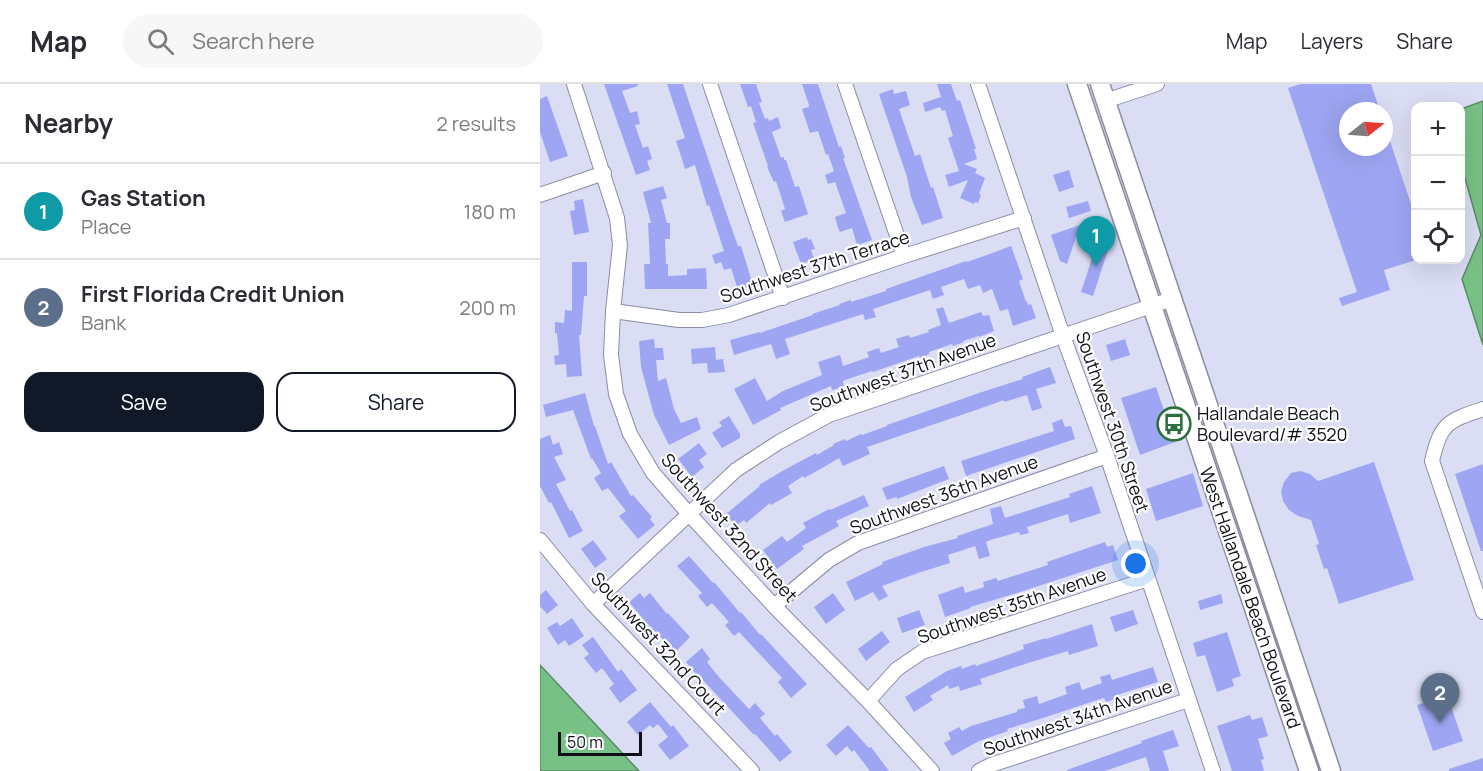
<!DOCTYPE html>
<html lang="en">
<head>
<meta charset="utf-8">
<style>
  :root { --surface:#fff; --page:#f7f7f7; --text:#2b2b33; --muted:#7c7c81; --line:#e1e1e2; --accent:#111827 }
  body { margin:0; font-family:Manrope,sans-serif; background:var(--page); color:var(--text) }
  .controls { position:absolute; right:18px; top:18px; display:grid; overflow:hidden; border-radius:12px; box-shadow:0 6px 24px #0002 }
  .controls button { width:54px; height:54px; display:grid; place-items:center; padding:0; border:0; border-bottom:2px solid var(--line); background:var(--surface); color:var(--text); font:30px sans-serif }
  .compass { position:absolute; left:799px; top:18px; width:54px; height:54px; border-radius:50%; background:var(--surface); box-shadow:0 6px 24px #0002; rotate:73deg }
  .scale { position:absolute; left:18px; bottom:15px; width:84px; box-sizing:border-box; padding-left:6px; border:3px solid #0f1017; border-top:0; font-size:16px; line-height:21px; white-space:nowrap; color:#0f1017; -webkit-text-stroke:4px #fff; paint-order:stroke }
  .you { position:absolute; left:596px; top:480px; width:21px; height:21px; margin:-15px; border:4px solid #fff; border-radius:50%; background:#1a73e8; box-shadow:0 0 0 9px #1a73e833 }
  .badge { display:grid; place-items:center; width:39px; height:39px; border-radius:50%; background:var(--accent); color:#fff; font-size:20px; font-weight:700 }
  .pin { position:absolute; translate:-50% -50px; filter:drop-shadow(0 2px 3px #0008) }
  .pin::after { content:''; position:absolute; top:32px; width:21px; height:18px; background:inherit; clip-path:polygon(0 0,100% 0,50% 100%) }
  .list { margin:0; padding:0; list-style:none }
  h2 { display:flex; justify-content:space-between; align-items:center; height:78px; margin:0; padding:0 24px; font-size:26px }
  h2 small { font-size:20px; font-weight:400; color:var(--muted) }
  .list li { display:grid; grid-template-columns:39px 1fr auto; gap:18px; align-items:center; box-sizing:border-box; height:96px; padding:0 24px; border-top:2px solid var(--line) }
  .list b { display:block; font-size:22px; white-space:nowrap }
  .list p { margin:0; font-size:20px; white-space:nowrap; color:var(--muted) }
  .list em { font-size:20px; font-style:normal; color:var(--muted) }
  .actions { display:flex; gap:12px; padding:18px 24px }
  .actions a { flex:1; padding:14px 0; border:2px solid var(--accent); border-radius:18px; text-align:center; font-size:21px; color:var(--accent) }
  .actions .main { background:var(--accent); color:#fff }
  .icon { flex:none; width:33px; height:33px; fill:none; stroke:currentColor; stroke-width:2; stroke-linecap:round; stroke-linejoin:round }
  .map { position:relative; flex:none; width:943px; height:687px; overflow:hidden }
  header { display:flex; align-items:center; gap:36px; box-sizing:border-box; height:84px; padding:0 30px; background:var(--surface); border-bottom:2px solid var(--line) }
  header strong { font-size:28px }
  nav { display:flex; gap:33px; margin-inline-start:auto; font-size:21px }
  .search { width:420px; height:54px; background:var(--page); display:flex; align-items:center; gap:15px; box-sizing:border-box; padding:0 21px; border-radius:33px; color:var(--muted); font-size:22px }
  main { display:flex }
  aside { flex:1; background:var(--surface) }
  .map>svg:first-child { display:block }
  .water { fill:#78c186; stroke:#588c65; stroke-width:1.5 }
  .building { fill:#9ea6f3 }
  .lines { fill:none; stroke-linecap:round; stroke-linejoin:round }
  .minor-casing { stroke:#8a8da2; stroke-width:16 }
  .major-casing { stroke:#8a8da2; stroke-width:21 }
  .minor { stroke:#fff; stroke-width:14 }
  .major { stroke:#fff; stroke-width:18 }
  .labels { text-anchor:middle; stroke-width:4.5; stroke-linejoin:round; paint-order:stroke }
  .street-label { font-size:18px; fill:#0f1017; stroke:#fff }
  .poi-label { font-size:18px; fill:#0f1017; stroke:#fff; text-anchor:start }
</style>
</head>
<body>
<header>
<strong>Map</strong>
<div class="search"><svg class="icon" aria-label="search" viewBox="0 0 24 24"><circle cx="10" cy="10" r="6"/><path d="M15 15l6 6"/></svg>Search here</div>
<nav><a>Map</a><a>Layers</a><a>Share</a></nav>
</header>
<main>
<aside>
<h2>Nearby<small>2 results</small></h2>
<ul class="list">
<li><span class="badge" style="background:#0f9aa8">1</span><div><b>Gas Station</b><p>Place</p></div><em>180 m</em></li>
<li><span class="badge" style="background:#5c6f8a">2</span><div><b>First Florida Credit Union</b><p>Bank</p></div><em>200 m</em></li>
</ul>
<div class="actions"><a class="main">Save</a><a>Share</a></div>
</aside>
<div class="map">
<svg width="943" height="687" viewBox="0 0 943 687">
  <rect width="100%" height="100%" fill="#daddf3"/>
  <path class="water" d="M943 17V261L922 195 941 151 921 80V25Z
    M0 581 99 687H0Z"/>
  <path class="building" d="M64 0H98V2L82 7 90 29 97 27 100 40 95 41 103 64 108 62 112 75 107 77 110 86 96 91Z
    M127 0H143L186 128 198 162H201L213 201 198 206 191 184 184 186 181 178 175 180 172 171 184 167 169 121 167 122 155 81 145 85 140 69 136 57 145 54Z
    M200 0H216L222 18 219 19 225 35 228 34 229 37 238 33 241 44 232 48 241 74 244 73V76H246L255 103 259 102 268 130 245 138 241 127 245 125 236 97 234 98 227 83 228 82 213 39 216 38 211 22 208 23Z
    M262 0H278L299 63 301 62 305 74H303L332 156 317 161 312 144 300 148 298 144 295 133 306 129 295 98 288 100 285 91 294 87 288 70 286 71 278 47 270 49 262 25 269 23V21Z
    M397 0H411L417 17 420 16 436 65H434L437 75 424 80 437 85 435 89 445 94 439 110 441 111 438 119 435 118 434 120 420 114 428 96 409 103 405 91 419 87 408 54 413 52 405 26 402 27 400 23 385 28 383 19 401 13Z
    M761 0H831L840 27H808V63H844V45H846L876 135V176L844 186 850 206 802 222 799 214 817 208 748 4Z
    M353 5 354 10 366 7 370 21 359 25 375 72 380 70 391 104 393 103 403 134 382 141 371 113 367 93 339 10Z
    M7 12 28 72 10 78 0 48V15Z
    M529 86 534 103 519 108 513 91Z
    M123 102 127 114 121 116 127 139H130V155H125L126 180H128V192L147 191V185L166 184 167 205H105L104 180H110L108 139H111L103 108Z
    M43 115 49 148 34 151 30 127 35 126 34 117Z
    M548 117 551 127 529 134 526 123Z
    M540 141 527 180 520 177 511 151Z
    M267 153 268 156 271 155 275 165 271 166 274 175 261 180 253 158Z
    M557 159 569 163 553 212 541 208Z
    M471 162 483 195 479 197 486 218 487 217 488 221 491 220 496 234 473 242 468 225 460 227 452 205 443 209 440 201 428 205 424 195 401 203 404 211 393 215 390 206 333 225 336 233 325 236 323 230 245 255 250 270 236 275 231 260 194 271 190 256 220 248V249L273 231 272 230 300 221 299 220 311 216V218L346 207V205L426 177 427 178 444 172Z
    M32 178H47V212H44L41 251H39L42 292 27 293 26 280 15 281 14 272 19 271 17 249H15V238L24 239 25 226 32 227Z
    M403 223 409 239 441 228 443 232 449 231 454 247 439 253V252L423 257 424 258 413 262 412 260 389 268V270L380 274 379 272 333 288 332 287 308 295 303 297 304 303 292 306 291 302 240 324 241 326 213 341 194 305 215 294 227 317 243 307 282 291 278 278 300 271 303 282 329 273 327 268 339 264 341 269 359 263 356 255 369 251 370 254 389 248 388 246 401 241 396 225Z
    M114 255 115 264H123L124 276H116L118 297 126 294 134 325 141 339 157 333 161 345 129 361 114 331 101 283 99 257Z
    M585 255 590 271 571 277 566 261Z
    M175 263 176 276 183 275 185 288 168 289 167 279 152 280 151 265Z
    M510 283 516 299 496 305 502 324 492 327 487 311 464 318V316L439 325 327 363 330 370 303 382 299 374 284 383 264 394 263 392 248 402 252 409 231 421 230 419 206 439 204 436 196 442 186 430 220 402 219 401 244 386 276 369 277 371 294 361 293 360 305 355 306 357 321 350 322 351 347 342V341L442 308 483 295 482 293Z
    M616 303 635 358 600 371 581 314Z
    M45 309 54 342H55L68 380 71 378 91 412 93 411 112 433 110 435 115 441 98 455 79 432 86 427 68 404 62 407 54 394 61 389 52 374 51 375 33 326 6 333 3 321Z
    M189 332 200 350V354L182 364 172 349 182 342 179 338Z
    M522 335 525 343 531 342 535 355 426 392 421 377 514 347 512 339Z
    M10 351 13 361 19 358 23 370 14 373 26 396 16 400 30 427 32 426 43 447 29 454 11 418 9 419 0 402V355Z
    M159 359 167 370 159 376 164 383 152 393 138 375Z
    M834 378 874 496 799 520 787 484 784 485 776 461 779 460 771 436 758 432 749 426 743 417 741 408 744 398 751 389 760 387 770 390 778 397Z
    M943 380V467H941L915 390Z
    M404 382 409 395 357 415V413L347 416 342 404Z
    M653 389 663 422 616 437 606 405Z
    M552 402 561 429 530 439 528 430 487 443 489 449 480 451 479 448 450 456 446 458 450 472 439 475 435 462 408 471 410 479 381 488 342 502 348 512 339 517 333 508 315 517 306 498 343 480 342 478 384 463 418 454 417 452 453 440 450 425 461 422 465 434 530 413 529 410Z
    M324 411 329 422 296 437 299 442 262 462 264 465 237 485 223 466 242 452 247 458 266 444 263 439 289 425 290 426Z
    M53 456 67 475 55 484 41 465Z
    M565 458 567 463 573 461 578 476 477 509 430 523 431 524 405 533 398 511 423 502 425 509 444 503 443 498 456 494 458 497 508 481 507 478Z
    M149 472 173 499 174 498 200 529 201 528 220 551 221 550 267 600 251 614 238 598 242 594 199 548 194 552 185 541 189 538 172 519 167 523 158 512 162 509 137 482Z
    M6 506 18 521 7 530 0 522V511Z
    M100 509 104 514 110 509 127 530 128 529 150 553 135 568 104 536 89 518Z
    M293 509 305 526 286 540 274 523Z
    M681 510 683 519 660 526 658 517Z
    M379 526 385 541 362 549 357 534Z
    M593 526 598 540 575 548 570 533Z
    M32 534 44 552 29 562 25 556 18 561 7 544 17 538 20 542Z
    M552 540 558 562 529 571 528 567 488 579 440 595 442 600 420 607 419 602 409 605 408 601 390 612 393 616 374 628 365 613 407 587 421 582 422 585 435 580 436 582 484 565 483 561 506 554V555Z
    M342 547 350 558 326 577 318 565Z
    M687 548 701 592 692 595 694 602 677 608 665 571 657 573 653 559Z
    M53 553 78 588 81 585 97 606 80 619 69 604 74 600 62 584 56 589 44 574 49 570 42 561Z
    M162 564 170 575 167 578 178 592 209 625 215 619 225 630 220 634 235 652 237 650 252 668 240 678 215 650 214 651 162 595 161 596 146 578Z
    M613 583 618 598 577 611 578 614 566 618 564 614 554 617 503 634 467 645 468 647 439 657 412 672 404 659 411 655 408 649 419 643 422 647 431 642 477 628V626L485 624 483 616 497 612 499 620 527 610 525 603 539 598 542 606 562 599 560 593 570 590 572 596Z
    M907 611 923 657 893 667 877 621Z
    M110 618 131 643 133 641 149 662 130 676 118 661 128 653 118 640 113 644 110 641 98 651 87 638Z
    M710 631 712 636 722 633 728 652 718 655 724 675 721 676 724 687H692L677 642Z
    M308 641 329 664 331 663 349 687H330L314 666 312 668 307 662 296 672 286 661Z
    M633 646 639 662 623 667 629 687H610L606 673 565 687H527V686L602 659 601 657Z
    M943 674V687H909V685Z"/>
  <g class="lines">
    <g class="minor-casing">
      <path id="minor" d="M34 0 77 134 80 161 73 227 71 271 76 310 90 350 113 389 149 430 234 522 328 617 392 687
        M170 0 243 214
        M305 0 364 172
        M438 0 523 252 567 372 673 687
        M565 17 617 0
        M0 111 64 89
        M73 227 139 236H162L189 231 364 172 484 134
        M943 325C907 337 901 339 892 377L943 528
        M0 456 53 520 212 687
        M53 520 196 386 239 358 289 331 632 215
        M234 522 289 476 318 459 567 372
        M328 617 357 585 382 568 608 495
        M439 687 451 681 648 616"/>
    </g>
    <g class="major-casing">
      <path id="major" d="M537 0 769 687
        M560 0 791 687"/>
    </g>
    <use href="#minor" class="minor"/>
    <use href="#major" class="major"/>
  </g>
  <defs>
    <g id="bus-ring" transform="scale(1.725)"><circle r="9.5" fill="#fff" stroke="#2c713d" stroke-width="1.5"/><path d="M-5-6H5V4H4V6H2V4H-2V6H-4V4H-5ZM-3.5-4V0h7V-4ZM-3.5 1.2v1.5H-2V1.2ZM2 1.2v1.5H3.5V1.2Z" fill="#2c713d"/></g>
  </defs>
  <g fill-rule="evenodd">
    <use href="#bus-ring" x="634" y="340"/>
  </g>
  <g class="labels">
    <g class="street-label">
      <text transform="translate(275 183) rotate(-18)" y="6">Southwest 37th Terrace</text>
      <text transform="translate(363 289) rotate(-20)" y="6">Southwest 37th Avenue</text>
      <text transform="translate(572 338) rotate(71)" y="6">Southwest 30th Street</text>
      <text transform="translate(404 411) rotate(-20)" y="6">Southwest 36th Avenue</text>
      <text transform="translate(189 444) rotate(48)" y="6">Southwest 32nd Street</text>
      <text transform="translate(710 514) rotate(71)" y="6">West Hallandale Beach Boulevard</text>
      <text transform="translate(472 522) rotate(-19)" y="6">Southwest 35th Avenue</text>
      <text transform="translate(118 560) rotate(47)" y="6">Southwest 32nd Court</text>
      <text transform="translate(538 634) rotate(-19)" y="6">Southwest 34th Avenue</text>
    </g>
    <g class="poi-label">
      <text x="657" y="336">Hallandale Beach<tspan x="657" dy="21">Boulevard/# 3520</tspan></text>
    </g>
  </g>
</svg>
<div class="controls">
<button>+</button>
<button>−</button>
<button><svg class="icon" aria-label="locate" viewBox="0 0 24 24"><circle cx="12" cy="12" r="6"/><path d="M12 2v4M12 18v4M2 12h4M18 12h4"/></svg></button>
</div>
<svg class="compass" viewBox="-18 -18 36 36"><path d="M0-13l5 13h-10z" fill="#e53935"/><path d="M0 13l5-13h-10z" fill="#7c7c81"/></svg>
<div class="scale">50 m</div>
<div class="you"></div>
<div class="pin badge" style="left:556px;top:182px;background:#0f9aa8">1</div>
<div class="pin badge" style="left:900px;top:639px;background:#5c6f8a">2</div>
</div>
</main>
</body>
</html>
